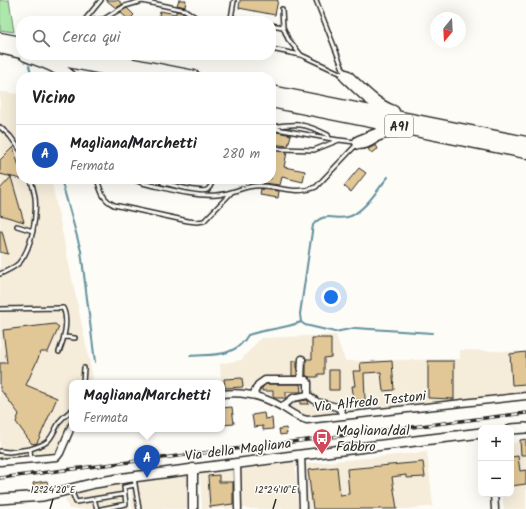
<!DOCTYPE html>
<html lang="it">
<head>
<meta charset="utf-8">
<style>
  :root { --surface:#fff; --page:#f6f6f6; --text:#202124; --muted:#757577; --line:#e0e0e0; --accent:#d1495b }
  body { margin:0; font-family:Kalam,sans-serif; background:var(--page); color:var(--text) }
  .controls { position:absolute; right:12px; bottom:12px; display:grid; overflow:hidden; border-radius:8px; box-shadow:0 4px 16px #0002 }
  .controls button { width:36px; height:36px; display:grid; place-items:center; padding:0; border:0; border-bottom:1px solid var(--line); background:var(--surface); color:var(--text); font:20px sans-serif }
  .compass { position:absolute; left:430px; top:12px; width:36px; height:36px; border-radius:50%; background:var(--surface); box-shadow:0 4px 16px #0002; rotate:198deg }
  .you { position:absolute; left:331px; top:297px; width:14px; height:14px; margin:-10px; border:3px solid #fff; border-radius:50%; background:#1a73e8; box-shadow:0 0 0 6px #1a73e833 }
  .badge { display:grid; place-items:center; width:26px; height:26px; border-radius:50%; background:var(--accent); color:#fff; font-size:13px; font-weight:700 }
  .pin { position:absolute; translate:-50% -33px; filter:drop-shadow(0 1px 2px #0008) }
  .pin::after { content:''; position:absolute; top:21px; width:14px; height:12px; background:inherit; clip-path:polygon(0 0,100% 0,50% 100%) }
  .popup { position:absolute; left:69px; top:380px; width:156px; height:52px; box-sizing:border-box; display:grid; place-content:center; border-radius:8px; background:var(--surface); filter:drop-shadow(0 1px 3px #0005); font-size:13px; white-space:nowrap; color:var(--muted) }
  .popup b { font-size:15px; color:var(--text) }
  .popup::after { content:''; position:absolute; left:50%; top:100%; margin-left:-8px; border:8px solid transparent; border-top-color:var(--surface) }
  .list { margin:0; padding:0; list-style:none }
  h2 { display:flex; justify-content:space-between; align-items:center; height:52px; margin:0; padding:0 16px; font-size:17px }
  h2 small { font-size:13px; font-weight:400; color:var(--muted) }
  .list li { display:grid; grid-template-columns:26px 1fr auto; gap:12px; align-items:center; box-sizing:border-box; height:60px; padding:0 16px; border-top:1px solid var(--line) }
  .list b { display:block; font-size:15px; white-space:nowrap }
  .list p { margin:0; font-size:13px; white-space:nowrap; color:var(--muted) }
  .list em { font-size:13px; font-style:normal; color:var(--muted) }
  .icon { flex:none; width:22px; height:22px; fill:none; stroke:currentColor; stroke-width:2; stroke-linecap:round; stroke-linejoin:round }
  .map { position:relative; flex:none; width:526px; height:509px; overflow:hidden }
  .search { position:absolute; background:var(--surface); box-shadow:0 4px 16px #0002; left:16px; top:16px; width:260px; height:44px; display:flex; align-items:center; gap:10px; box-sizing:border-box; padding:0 14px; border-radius:16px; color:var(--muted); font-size:15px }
  .panel { position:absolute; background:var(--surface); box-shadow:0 4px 16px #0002; left:16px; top:72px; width:260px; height:112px; border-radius:16px }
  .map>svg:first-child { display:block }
  .built { fill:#f5ecda }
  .green { fill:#aee7ac; stroke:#6c896c }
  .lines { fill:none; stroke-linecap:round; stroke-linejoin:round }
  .stream { stroke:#62909c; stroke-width:2 }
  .building { fill:#e1c796; stroke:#2b2b2b }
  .service-casing { stroke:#2b2b2b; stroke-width:6 }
  .minor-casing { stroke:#2b2b2b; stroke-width:9 }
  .tertiary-casing { stroke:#2b2b2b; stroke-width:11 }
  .secondary-casing { stroke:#2b2b2b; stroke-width:12 }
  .motorway-casing { stroke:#2b2b2b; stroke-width:15 }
  .service { stroke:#fdfcf7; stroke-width:3 }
  .minor { stroke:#fdfcf7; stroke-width:6 }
  .tertiary { stroke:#fdfcf7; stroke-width:8 }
  .secondary { stroke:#fdfcf7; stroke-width:9 }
  .motorway { stroke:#fdfcf7; stroke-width:12 }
  .rail-casing { stroke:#2b2b2b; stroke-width:3.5 }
  .rail { stroke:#fdfcf7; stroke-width:2; stroke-dasharray:6; stroke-linecap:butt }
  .ticks { fill:none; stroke:#2b2b2b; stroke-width:1.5 }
  .labels { text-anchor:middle; stroke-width:3; stroke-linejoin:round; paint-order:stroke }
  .shield { fill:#fdfcf7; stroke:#6a6a68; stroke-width:1 }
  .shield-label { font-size:13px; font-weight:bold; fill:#2b2b2b }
  .street-label { font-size:14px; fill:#2b2b2b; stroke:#fdfcf7 }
  .poi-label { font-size:14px; fill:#2b2b2b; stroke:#fdfcf7; text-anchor:start }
  .ticks-label { font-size:10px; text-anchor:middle; fill:#2b2b2b; stroke:#fdfcf7; stroke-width:3; stroke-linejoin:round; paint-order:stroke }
</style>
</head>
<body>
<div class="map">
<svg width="526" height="509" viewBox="0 0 526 509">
  <rect width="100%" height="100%" fill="#fdfcf7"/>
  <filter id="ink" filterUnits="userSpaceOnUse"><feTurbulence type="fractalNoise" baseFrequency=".025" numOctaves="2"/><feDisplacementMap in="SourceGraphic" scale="8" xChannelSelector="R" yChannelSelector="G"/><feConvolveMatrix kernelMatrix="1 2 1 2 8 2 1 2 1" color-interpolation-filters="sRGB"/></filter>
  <g filter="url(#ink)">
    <path class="built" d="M0 92 21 94V179H51L93 378 90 383H72V420L56 453 0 459Z
      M336 335 345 361 460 359V350L526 352V394L312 417 298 414 263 391 252 388 222 390 220 364 241 360 261 338Z
      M526 441V509H504L502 494H511V443Z
      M427 452 433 506 407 509H308L306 464Z
      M295 462 298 509H246V508L202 509 200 474Z
      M187 475V509H132L130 482Z
      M125 482 130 509H69L65 499 86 490Z"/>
    <path class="green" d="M0 0H9L14 32 0 30Z"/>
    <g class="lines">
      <path class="stream" d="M29 66 32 77
        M388 177C377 190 367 208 351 216 337 222 325 210 313 225L300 314 301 322 305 325 335 332 355 328 432 333
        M61 179 81 251 95 362
        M190 356C213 354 235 358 248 335 266 329 283 329 301 322"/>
    </g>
    <path class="building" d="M106 0H118L123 4 116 8Z
      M179 0H186L185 7 177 5Z
      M240 0H278L275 15 239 8Z
      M127 8 134 15 129 20 120 12Z
      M160 11 176 14V11L184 13 183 21H158Z
      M273 131 291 135 288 146 271 144Z
      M376 145 378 149 371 153 368 149Z
      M13 147 21 173V179L0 174V160Z
      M271 150 287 152 284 167 305 171 303 182 282 177 280 185 262 183 263 179H271Z
      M359 168 366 173 351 192 344 186Z
      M11 177 24 222 0 215V189Z
      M261 189 279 191 278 198 260 195Z
      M0 231H2L8 254 0 252Z
      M55 324 59 327 48 352H41L26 385 57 398 37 443 32 444 16 422 19 414 0 389V363H7L3 330Z
      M312 338H331V357L324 358V374H318V377H310L306 376V359H312Z
      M526 352V384L512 385 510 354Z
      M292 361H297V376H292Z
      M392 361 394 390 383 391 381 372 364 373 365 400H354L352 386H355L353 371H361L360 363Z
      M428 361H454V399L428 398Z
      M329 370H339V390H329Z
      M242 378 243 387 225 388 224 379Z
      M266 384H300L301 392H286V398H275L273 397V391H262V388Z
      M307 400 308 401 309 404H300V401Z
      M232 407 234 424 222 425V408Z
      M264 413 265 419 272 418 273 429 263 430V426L254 427 252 415Z
      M286 428 287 434 280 435 279 429Z
      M526 439V455H521L520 440Z
      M518 456 520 471 526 470V484L511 486V457Z
      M423 462 425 477 406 478V475L392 477 397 509H313L308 470 337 467 340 495 349 494 347 469Z
      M219 475V482H233V504L210 507 208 476Z
      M47 481 48 488 34 490 33 483Z"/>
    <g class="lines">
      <g class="service-casing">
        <path id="service" d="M316 0 345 74
          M282 9 283 27
          M231 18 234 1
          M104 19 125 6 142 1 185 10 201 21
          M84 21 101 0
          M90 21 104 19 113 21
          M224 21 231 18 250 21
          M271 25 283 27 288 39 301 55
          M271 49 301 55 344 75
          M0 127 10 136 21 151
          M271 127C298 123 304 123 328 135L329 138
          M271 128 338 140
          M271 147 281 149 314 150 339 140 355 142
          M357 147C365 148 370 145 376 141
          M97 179C101 191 102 199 114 205L188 221 197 222 204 221 231 193
          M133 179 142 183C166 188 192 197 217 195 233 194 246 184 262 186 282 187 296 195 316 187L358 143
          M159 179 163 183 168 184C176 186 200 193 207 190 210 188 212 183 213 179
          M17 226 33 231
          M0 274C7 271 14 268 19 263 32 248 37 217 35 197 34 191 32 185 31 179
          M0 309 63 308C69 320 64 340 59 352
          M65 337 75 338
          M83 383 84 368
          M0 451 9 452 30 449
          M31 460 30 449C53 442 49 439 60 421 63 417 68 413 72 410
          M134 478 139 509
          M71 490 76 502 94 499
          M97 509 94 499 125 494
          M101 509 126 504 124 487 135 485"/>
      </g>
      <g class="minor-casing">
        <path id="minor" d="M301 379 302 359
          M222 394C244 391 263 396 282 407 290 412 298 418 307 420L526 396
          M253 395 258 385 265 380H306L308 382V395L317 402 337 407 340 409 343 416
          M282 407 293 398 308 395
          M301 455 303 509
          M0 462 57 457 60 453 72 425
          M237 463 238 509
          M494 494 495 509"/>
      </g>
      <g class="tertiary-casing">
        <path id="tertiary" d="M193 509V468"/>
      </g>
      <g class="secondary-casing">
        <path id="secondary" d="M511 429 526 428
          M0 499 43 496 95 483 125 478 301 455 481 433"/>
      </g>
      <g class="motorway-casing">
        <path id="motorway" d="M0 39 21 43
          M0 47 21 52
          M26 55C42 61 57 65 70 77
          M38 55 149 77
          M82 55 194 77
          M346 76C360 89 374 105 393 112
          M271 92 526 143
          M271 101 526 152
          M359 142 382 133 402 129"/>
      </g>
      <use href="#service" class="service"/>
      <use href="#minor" class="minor"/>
      <use href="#tertiary" class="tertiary"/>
      <use href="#secondary" class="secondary"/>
      <use href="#motorway" class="motorway"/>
      <g class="rail-casing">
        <path id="rail" d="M0 478 526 413"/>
      </g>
      <use href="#rail" class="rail"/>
    </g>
  </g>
  <path class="ticks" d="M50 509 53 499M273 509 276 499"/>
  <defs>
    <g id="bus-pin" transform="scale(1)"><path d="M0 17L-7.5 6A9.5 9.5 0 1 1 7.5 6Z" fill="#d1495b" stroke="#fdfcf7"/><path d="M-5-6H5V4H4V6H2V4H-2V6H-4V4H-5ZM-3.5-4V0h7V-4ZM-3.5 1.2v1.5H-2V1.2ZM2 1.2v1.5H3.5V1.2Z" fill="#fff"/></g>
  </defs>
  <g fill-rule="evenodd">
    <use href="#bus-pin" x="322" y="438"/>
  </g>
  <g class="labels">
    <rect class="shield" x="385" y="115" width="28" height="22" rx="3"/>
    <g class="shield-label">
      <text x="399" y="131">A91</text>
    </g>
    <g class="street-label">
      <text transform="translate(370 401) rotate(-6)" y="5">Via Alfredo Testoni</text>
      <text transform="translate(238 449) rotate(-7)" y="5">Via della Magliana</text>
    </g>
    <g class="poi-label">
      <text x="336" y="435">Magliana/dal<tspan x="336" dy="16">Fabbro</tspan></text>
    </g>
  </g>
  <g class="ticks-label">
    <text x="53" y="493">12°24'20"E</text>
    <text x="276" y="493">12°24'10"E</text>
  </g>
</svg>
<div class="controls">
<button>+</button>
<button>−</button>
</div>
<svg class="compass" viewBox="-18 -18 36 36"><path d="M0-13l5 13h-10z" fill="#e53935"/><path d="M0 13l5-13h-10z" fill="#757577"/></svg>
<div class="you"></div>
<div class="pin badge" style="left:147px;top:478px;background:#1a4fb4">A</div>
<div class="popup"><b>Magliana/Marchetti</b>Fermata</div>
<div class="search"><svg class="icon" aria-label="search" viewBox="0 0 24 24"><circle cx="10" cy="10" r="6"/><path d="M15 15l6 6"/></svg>Cerca qui</div>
<section class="panel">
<h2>Vicino<small></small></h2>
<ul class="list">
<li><span class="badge" style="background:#1a4fb4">A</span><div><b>Magliana/Marchetti</b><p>Fermata</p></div><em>280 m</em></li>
</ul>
</section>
</div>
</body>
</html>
